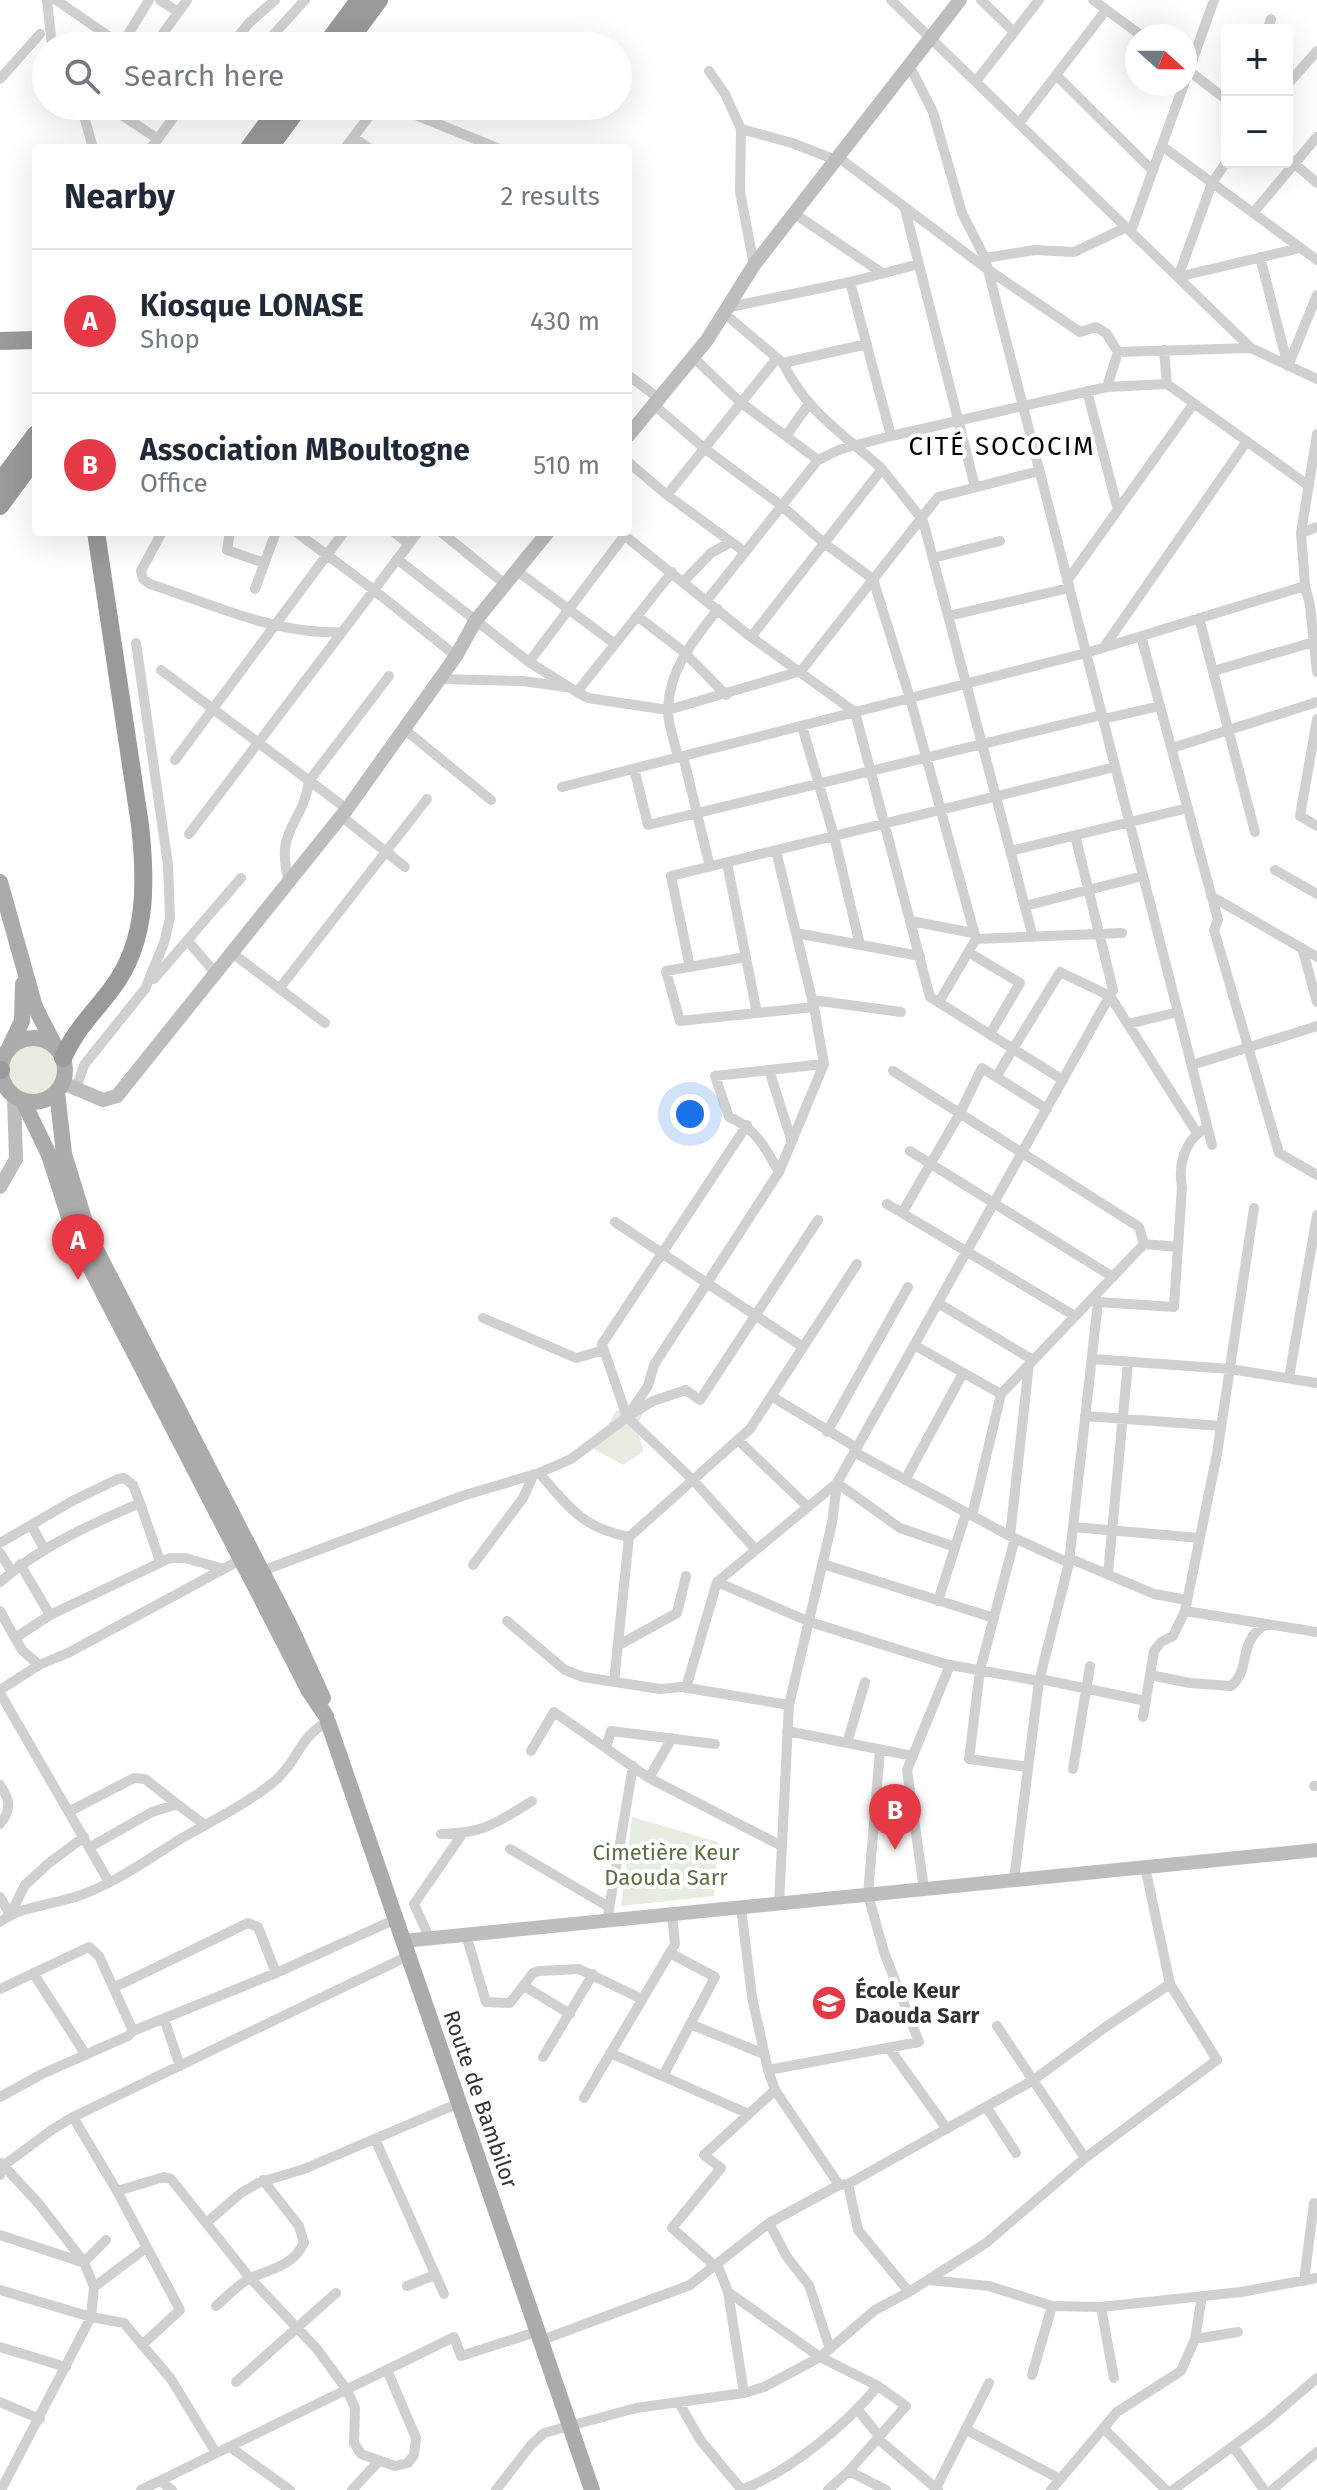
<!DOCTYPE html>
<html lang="en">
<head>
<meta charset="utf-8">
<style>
  :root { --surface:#fff; --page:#f6f6f7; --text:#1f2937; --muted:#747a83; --line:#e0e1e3; --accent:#e63946 }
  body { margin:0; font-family:"Fira Sans",sans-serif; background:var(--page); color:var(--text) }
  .controls { position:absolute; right:24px; top:24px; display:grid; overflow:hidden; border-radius:8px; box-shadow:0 8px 32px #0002 }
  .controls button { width:72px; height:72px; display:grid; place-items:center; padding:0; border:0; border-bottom:2px solid var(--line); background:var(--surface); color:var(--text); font:40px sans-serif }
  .compass { position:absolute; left:1125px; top:24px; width:72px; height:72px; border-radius:50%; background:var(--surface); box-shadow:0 8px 32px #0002; rotate:111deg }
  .you { position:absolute; left:690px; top:1114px; width:28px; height:28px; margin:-20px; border:6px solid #fff; border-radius:50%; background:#1a73e8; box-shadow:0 0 0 12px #1a73e833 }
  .badge { display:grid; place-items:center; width:52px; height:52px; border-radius:50%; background:var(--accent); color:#fff; font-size:26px; font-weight:700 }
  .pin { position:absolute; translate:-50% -66px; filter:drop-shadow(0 2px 4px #0008) }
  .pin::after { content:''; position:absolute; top:42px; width:28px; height:24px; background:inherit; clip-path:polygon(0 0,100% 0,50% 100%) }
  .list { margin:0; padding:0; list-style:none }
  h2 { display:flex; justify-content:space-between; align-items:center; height:104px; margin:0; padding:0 32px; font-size:34px }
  h2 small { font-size:26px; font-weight:400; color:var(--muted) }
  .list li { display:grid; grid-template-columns:52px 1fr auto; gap:24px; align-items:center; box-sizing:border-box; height:144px; padding:0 32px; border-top:2px solid var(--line) }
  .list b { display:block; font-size:30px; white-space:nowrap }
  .list p { margin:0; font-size:26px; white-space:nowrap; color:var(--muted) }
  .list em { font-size:26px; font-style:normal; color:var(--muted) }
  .icon { flex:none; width:44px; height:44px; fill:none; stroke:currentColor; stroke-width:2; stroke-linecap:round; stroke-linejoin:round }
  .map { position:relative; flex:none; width:1317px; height:2490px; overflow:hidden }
  .search { position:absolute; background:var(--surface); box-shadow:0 8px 32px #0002; left:32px; top:32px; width:600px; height:88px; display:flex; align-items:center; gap:20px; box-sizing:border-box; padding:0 28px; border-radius:44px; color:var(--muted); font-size:30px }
  .panel { position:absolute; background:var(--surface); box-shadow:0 8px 32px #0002; left:32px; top:144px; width:600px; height:392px; border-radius:8px }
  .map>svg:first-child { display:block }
  .green { fill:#e6ecdf }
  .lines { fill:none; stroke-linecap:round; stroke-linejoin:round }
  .street { stroke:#d0d0d0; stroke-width:10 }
  .secondary { stroke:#bdbdbd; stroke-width:14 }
  .primary { stroke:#ababab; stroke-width:16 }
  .highway { stroke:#9a9a9a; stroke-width:18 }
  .labels { text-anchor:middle; stroke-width:8; stroke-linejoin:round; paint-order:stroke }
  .park-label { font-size:22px; fill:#56703f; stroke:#fff }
  .poi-label { font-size:22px; font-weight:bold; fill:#333; stroke:#fff; text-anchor:start }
  .street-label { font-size:22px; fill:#333; stroke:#fff }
  .quarter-label { font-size:26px; letter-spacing:2px; fill:#000; stroke:#fff }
</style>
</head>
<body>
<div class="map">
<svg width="1317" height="2490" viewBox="0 0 1317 2490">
  <rect width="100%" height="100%" fill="#fff"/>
  <path class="green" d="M4 1069a28 28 0 1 1 56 0a28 28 0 1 1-56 0Z
    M632 1407 643 1413 636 1428 644 1451 623 1465 594 1449 616 1411Z
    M632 1817 718 1842 714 1896 621 1906Z"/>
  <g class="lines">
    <path class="street" d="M47 0 52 46
      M56 0 123 46
      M160 0 178 12
      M891 0 1251 348 1317 379
      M981 0 1014 32
      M1093 0 1142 36
      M1267 30 1271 19
      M121 46 149 0
      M154 46 187 0
      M230 46 250 22 275 0
      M263 46 305 0
      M909 65 933 112 962 213 985 258 1212 1145
      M1185 68 1227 100
      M709 71 725 94 741 129 740 192 754 265
      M1056 75 1153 171
      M0 79 40 34
      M977 80 1039 0
      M1185 81 1214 0
      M1287 85 1317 51
      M84 106 82 109 93 148
      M108 106 158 139
      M394 106 497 148
      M1020 122 1106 10
      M741 129 792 143 836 160
      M353 137 369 148
      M1162 146 1317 260
      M151 148 182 106
      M345 148 377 106
      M838 157 987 269 1080 332 1096 327 1106 333 1118 352 1107 387
      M1287 157 1317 183
      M905 209 975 487
      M1253 213 1317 137
      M795 214 882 273
      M1131 231 1184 84
      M1260 257 1288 366
      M985 258 1035 250 1074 252 1127 227
      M1178 277 1212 183 1227 161
      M1178 277 1300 248
      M850 282 891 436
      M730 307 850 282 919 264
      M725 314 783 363 867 344
      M1164 350 1167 384
      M1118 352 1251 348
      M693 357 740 402 818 460
      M783 363C808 414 842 432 882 469
      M1288 366 1317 295
      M628 375 661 400
      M1087 391 1118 510
      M654 405 704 448 782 506 824 543 873 579 910 698 976 939
      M1317 434 1301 533 1305 586 1310 605 1317 672
      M786 436 808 405
      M628 462 667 495 745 552
      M667 495 777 358
      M922 517 1033 937
      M162 532 141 571 143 579 150 584C209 603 279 636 342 632
      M230 532 227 550 264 563
      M296 532 374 590 456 656
      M394 532 409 544
      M441 532 505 584
      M620 532 751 637 855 712 930 997 1063 1080
      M1301 533 1317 527
      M933 558 1000 541
      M397 559 529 662 577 692
      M516 570 615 644
      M672 572 577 692 588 698 668 710 801 671 938 497 1039 471
      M684 581 711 553 731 542
      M1067 581 1194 403
      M255 589 276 532
      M708 599 818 460 841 449 891 436 1107 387 1167 384 1309 486
      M637 616 684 652 726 695
      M948 616 1069 588
      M1199 618 1255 832
      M1141 636 1218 920 1214 930 1279 1153 1317 1175
      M751 637 882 469 921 518
      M1104 647 1247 441
      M529 662 625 535
      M161 670 347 809
      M1213 671 1314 642
      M440 679 523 681 566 687
      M1103 719 1160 706
      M1317 719 1300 816 1317 826
      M802 726 834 836 860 945
      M404 729 491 800
      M1172 748 1317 702
      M683 756 710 867
      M678 758C675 742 667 723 668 708 670 667 694 640 718 609
      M175 760 344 532
      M634 769 648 825 1102 715
      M562 787 1086 653 1305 586
      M341 816 405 867
      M189 834 418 532
      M1010 851 1188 808
      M727 863 757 1013
      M1275 870 1317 894
      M289 881C274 829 303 825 309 781L389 676
      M1211 896 1317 957
      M1025 906 1143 876
      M911 921 973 933
      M796 933 920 956
      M976 939 1122 933
      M188 941 216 974
      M1302 948 1317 1002
      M968 952 1020 983 990 1034
      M232 953 325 1023
      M746 957 666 971 680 1021 814 1007
      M690 967 671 876 1115 767
      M154 979 241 878
      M279 989 427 799
      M812 1000 901 1012
      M939 1002 976 939
      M1128 1024 1178 1012
      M1192 1065 1317 1026
      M769 1070 792 1142
      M893 1071 1139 1227 1144 1244
      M996 1077 1060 972 1110 996 1197 1133
      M76 1089 84 1065 145 989 164 943 170 918 168 865 136 643
      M747 1125 602 1344 627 1417 693 1480 755 1549
      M910 1151 1113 1277
      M779 1172C766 1149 755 1127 729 1117L715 1076 824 1064
      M887 1204 1075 1316
      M902 1213 960 1113 982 1068 1047 1109
      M615 1222 803 1347
      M1144 1244 1178 1247
      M1096 1299 1098 1302 1174 1307 1182 1187C1178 1167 1184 1141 1203 1130
      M938 1303 1033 1360
      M483 1318 576 1358 604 1350
      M914 1345 1001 1394
      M1092 1359 1230 1369 1317 1383
      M1289 1378 1317 1215
      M771 1396 857 1448
      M631 1411 648 1386 654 1365 779 1172 824 1064 814 1007 776 851
      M1085 1416 1221 1426
      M827 1432 908 1287
      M738 1440 808 1507
      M854 1452 1010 1536 1069 1563
      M539 1473C570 1508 581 1527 629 1537
      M905 1480 963 1373
      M837 1483 900 1528 955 1547
      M972 1516 1001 1394 1144 1244
      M31 1525 45 1550
      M1073 1527 1200 1538
      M1010 1536 1029 1364
      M1015 1538 980 1670 969 1759 1028 1767
      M0 1543 74 1500 118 1479 124 1478 133 1485 140 1503
      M0 1553 12 1572
      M1069 1558 1154 1594 1187 1600
      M20 1564 50 1615
      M823 1564 994 1618
      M473 1565 523 1498 534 1474
      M262 1571 462 1496 539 1473 571 1459 627 1417 653 1401 686 1390 700 1400 818 1220
      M1108 1574 1128 1362
      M0 1582C40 1547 91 1524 140 1503L160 1561
      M717 1582 810 1622 945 1664 1039 1681
      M938 1601 966 1513
      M0 1611 15 1638
      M1185 1611 1317 1632
      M507 1621 565 1670 583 1677 660 1689 682 1687 789 1705
      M619 1645 677 1613 686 1576
      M39 1665 22 1650 15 1638 50 1615 170 1558H185L224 1569
      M1150 1675 1190 1683 1231 1686C1247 1673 1242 1654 1251 1639 1254 1633 1260 1628 1265 1624
      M1040 1679 1146 1701
      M614 1682 629 1537 750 1429 857 1264
      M686 1688 717 1582 837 1483 1113 990 1075 835
      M0 1690 39 1665 68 1653 242 1559
      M0 1693 109 1882
      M1143 1717 1154 1651 1161 1642 1173 1636 1185 1611 1217 1454 1254 1208
      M787 1731 913 1756
      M847 1743 865 1682
      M606 1747 611 1731 715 1744
      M531 1751 554 1712 649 1778 782 1846
      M1073 1769 1090 1666
      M649 1778 672 1738
      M0 1785C10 1800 12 1809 0 1824
      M1314 1786H1317
      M70 1811 134 1778 145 1779 177 1804
      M441 1834C486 1833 496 1823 532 1801
      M90 1847 152 1812 177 1804 205 1825
      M510 1849 609 1907
      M1014 1880 1039 1681 1069 1563 1098 1302
      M924 1889 907 1770 950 1665
      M0 1897 10 1915
      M779 1904 789 1705 832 1523 837 1483
      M741 1907 752 1997 768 2070 775 2090 839 2185
      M10 1915 25 1885 49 1863 84 1837
      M607 1921 633 1766
      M0 1922C23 1905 54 1905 81 1895 117 1882 150 1858 182 1838 212 1821 250 1802 276 1780 299 1760 299 1736 328 1722
      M466 1935 486 2002 510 2003 533 1973 539 1971 579 1969 642 1999
      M430 1939 414 1904 463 1833
      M33 1973 86 2055
      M524 1986 570 2014
      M115 1987 248 1923 258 1927 276 1973 396 1919
      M0 1989 89 1947 99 1956 133 2031 128 2036 42 2074 0 2097
      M164 2019 180 2066
      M690 2024 764 2054
      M997 2026 1085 2158
      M133 2031 276 1973
      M889 2048 947 2129
      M610 2053 749 2114
      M543 2057 593 1974
      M768 2070 919 2042 884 1952 868 1895 880 1750
      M663 2076 715 1977 670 1953
      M584 2098 675 1944 672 1914
      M987 2108 1016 2153
      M73 2117 117 2191 180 2310 142 2345
      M375 2139 444 2294
      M1 2163 39 2204 84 2262
      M0 2175 3 2166 53 2129 73 2117 408 1956
      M848 2184 858 2230 909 2292
      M117 2191 164 2177 171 2179 250 2278 317 2349 347 2390 355 2408 354 2443 361 2454 395 2466 408 2463 414 2455 416 2438 387 2370
      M206 2223 241 2193 258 2183 304 2169 459 2103
      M769 2223 787 2257 809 2285 830 2349
      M0 2235 82 2262
      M717 2264 728 2292 744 2393
      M715 2266 672 2228 721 2168 704 2155 775 2090
      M929 2280 989 2286 1052 2306 1101 2307 1241 2292 1317 2278
      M1304 2281 1314 2203
      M407 2286 435 2275
      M94 2287 146 2248
      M0 2290 91 2317 124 2323 171 2379 216 2453
      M728 2292 820 2357 878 2386 906 2406 849 2471 828 2490
      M216 2306C227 2297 239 2283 252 2277 273 2269 293 2265 304 2243L299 2226 263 2180
      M1101 2307 1114 2378
      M1195 2339 1202 2296
      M542 2340 690 2285 769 2223 839 2185 848 2184 1032 2081 1107 2026 1170 1984
      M0 2347 66 2367
      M1032 2375 1052 2306
      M236 2382 336 2293
      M0 2402 40 2419
      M679 2403 701 2441 742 2490
      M858 2410 879 2436
      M1103 2428 1166 2490
      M967 2430 1060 2479
      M877 2438 938 2490
      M1233 2446 1264 2490
      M230 2447 290 2490
      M849 2471 886 2490
      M160 2481 172 2490
      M1 2490 91 2317 94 2287 84 2262 106 2240
      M141 2490 454 2337 461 2356 539 2331
      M352 2490 379 2461
      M496 2490 531 2445 544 2433 636 2408 744 2393 764 2387 820 2357 875 2310 909 2292 986 2243 1085 2158 1217 2060 1170 1984 1145 1867
      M741 2490C789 2472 845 2426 878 2386
      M935 2490 989 2383
      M1051 2490 1117 2412 1181 2371 1195 2339 1238 2332
      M1173 2490 1267 2421 1317 2378
      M1272 2490 1317 2452"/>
    <path class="secondary" d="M628 436 707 340 754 265 960 0
      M63 1083 103 1100 117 1096 347 809 456 656 476 620 548 532
      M0 1187 16 1159 14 1096
      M403 1941 1317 1850"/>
    <path class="primary" d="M0 882 35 1007 55 1046
      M1 1070a32 32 0 1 1 64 0a32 32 0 1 1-64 0Z
      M10 1046 22 1021 23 984
      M57 1092 64 1154 90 1238 292 1630 323 1698
      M23 1101 49 1155 77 1242 309 1691 326 1716
      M328 1722 592 2490"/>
    <path class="highway" d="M325 46 359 0
      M345 46 379 0
      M249 148 280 106
      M269 148 300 106
      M0 341 36 340
      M0 482 36 434
      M0 506 36 457
      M63 1058C75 1029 95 1012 113 987 148 940 146 880 140 825L96 532
      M0 1070H1"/>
  </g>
  <defs>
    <g id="school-disc" transform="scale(1.8)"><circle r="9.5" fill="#e63946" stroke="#fff"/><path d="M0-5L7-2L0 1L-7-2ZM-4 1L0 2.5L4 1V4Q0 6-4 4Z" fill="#fff"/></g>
  </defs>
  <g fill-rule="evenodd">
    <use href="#school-disc" x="829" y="2003"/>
  </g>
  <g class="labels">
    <g class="park-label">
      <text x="666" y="1860">Cimetière Keur<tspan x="666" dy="25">Daouda Sarr</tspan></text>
    </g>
    <g class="poi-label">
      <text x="855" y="1998">École Keur<tspan x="855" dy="25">Daouda Sarr</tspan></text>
    </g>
    <g class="street-label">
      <text transform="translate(481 2099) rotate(71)" y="8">Route de Bambilor</text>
    </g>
    <g class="quarter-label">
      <text x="1002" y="455">CITÉ SOCOCIM</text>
    </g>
  </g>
</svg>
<div class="controls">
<button>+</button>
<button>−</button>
</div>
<svg class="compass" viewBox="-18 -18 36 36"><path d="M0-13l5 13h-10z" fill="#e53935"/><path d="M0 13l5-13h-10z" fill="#747a83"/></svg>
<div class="you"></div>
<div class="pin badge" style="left:78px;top:1280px">A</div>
<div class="pin badge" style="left:895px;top:1850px">B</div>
<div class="search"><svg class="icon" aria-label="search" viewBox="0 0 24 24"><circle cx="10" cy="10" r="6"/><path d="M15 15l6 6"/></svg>Search here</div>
<section class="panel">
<h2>Nearby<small>2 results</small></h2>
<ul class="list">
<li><span class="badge">A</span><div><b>Kiosque LONASE</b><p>Shop</p></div><em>430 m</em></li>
<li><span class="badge">B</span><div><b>Association MBoultogne</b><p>Office</p></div><em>510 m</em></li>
</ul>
</section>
</div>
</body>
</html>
